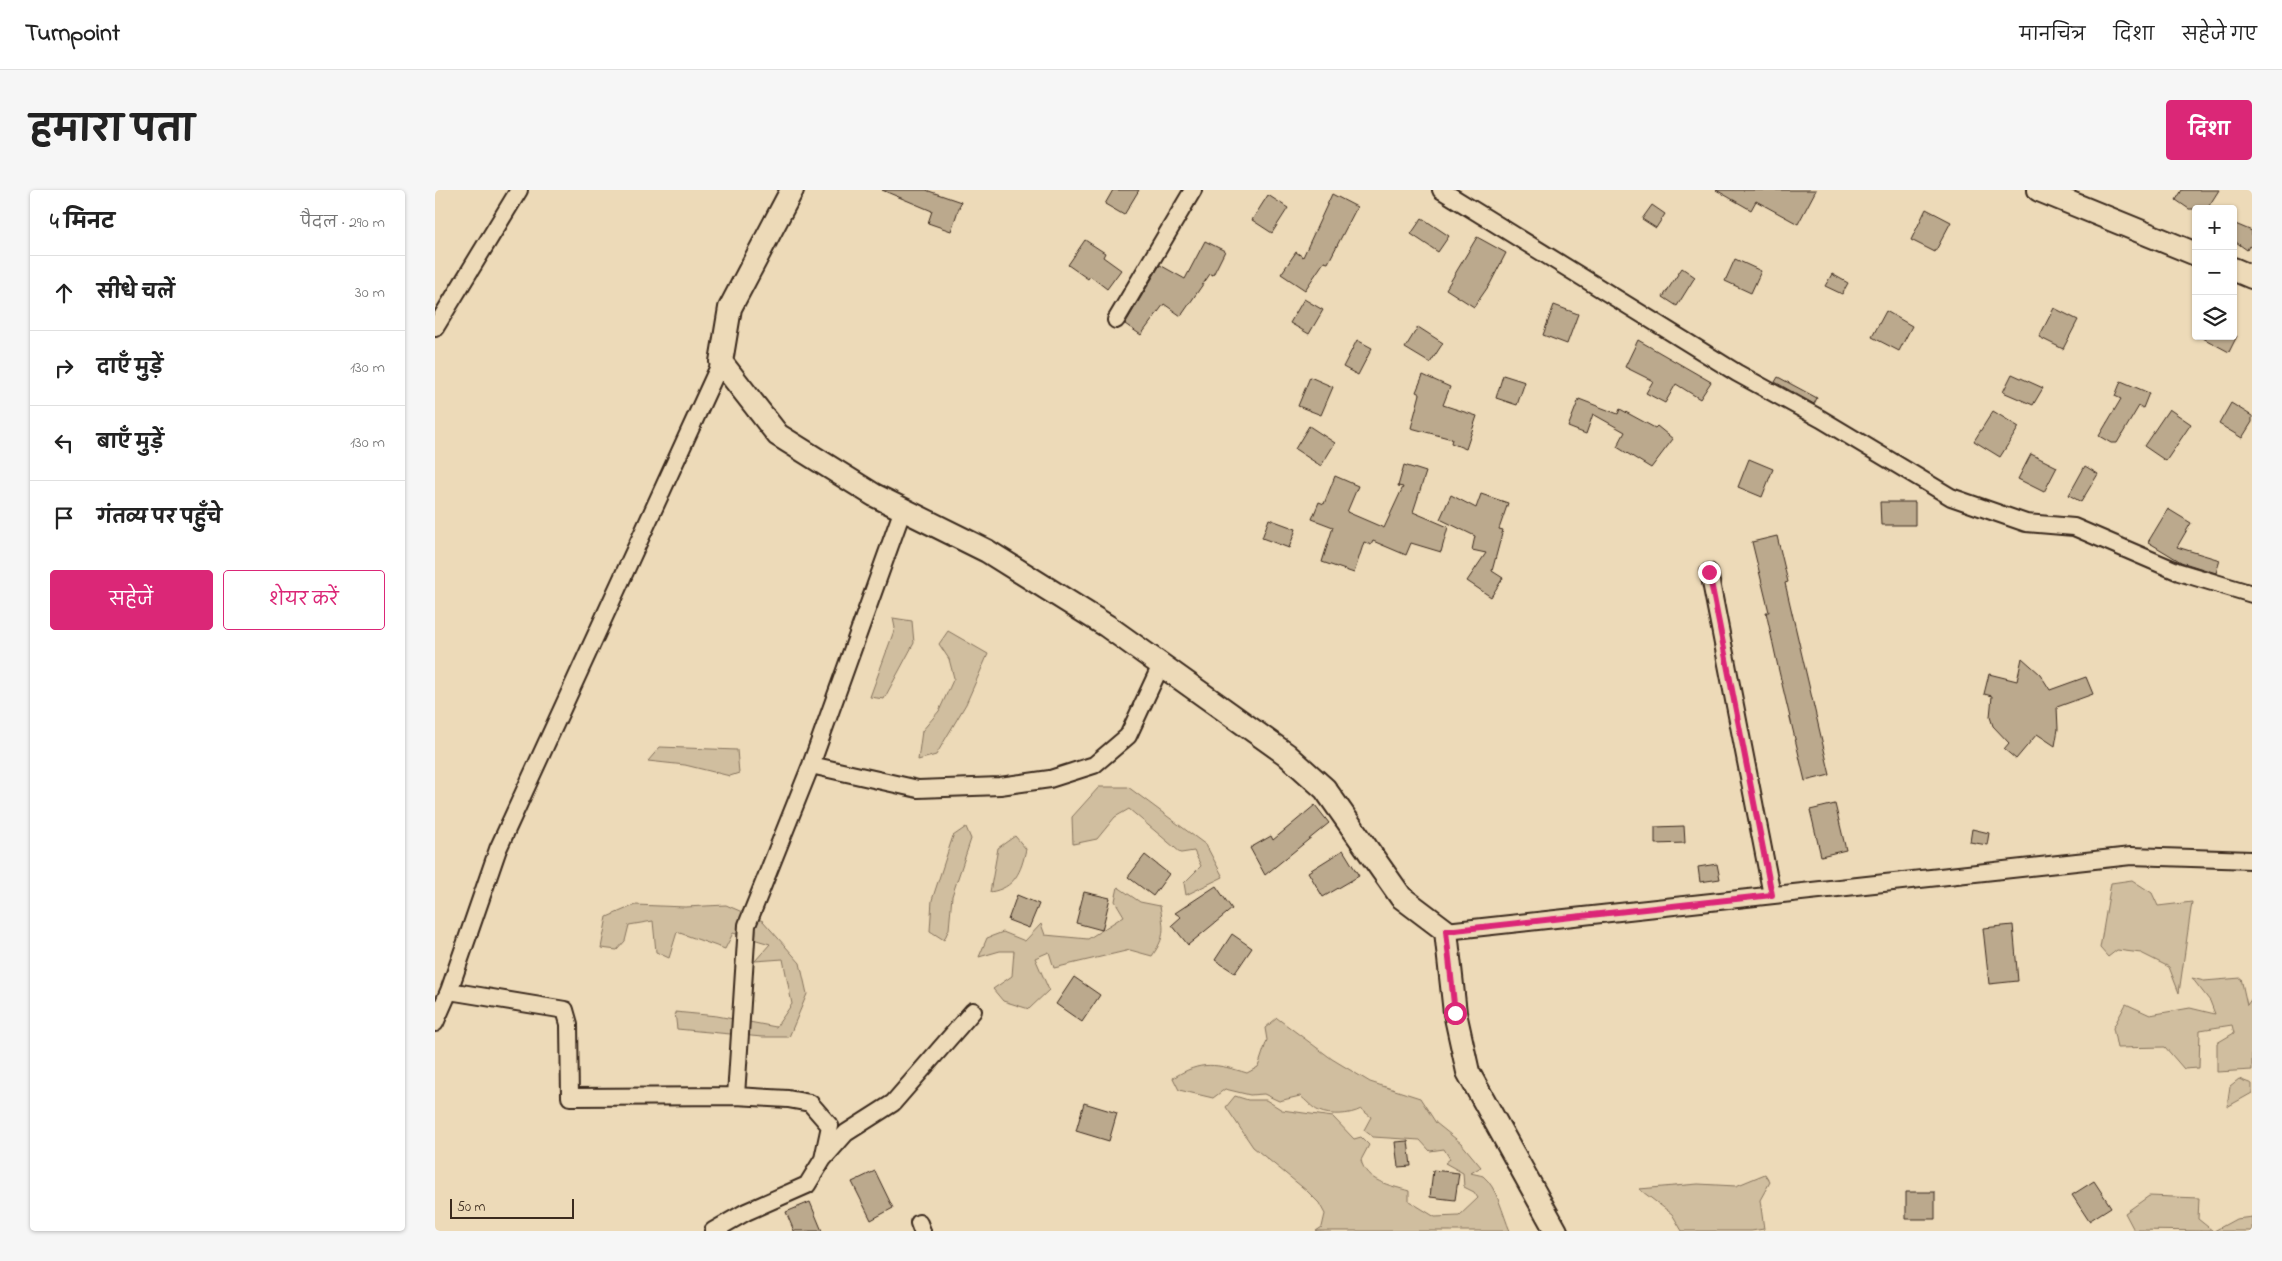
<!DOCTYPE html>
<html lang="hi">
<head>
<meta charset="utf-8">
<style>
  :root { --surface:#fff; --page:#f6f6f6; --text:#222; --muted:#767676; --line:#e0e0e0; --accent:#db2777 }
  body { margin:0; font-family:"Indie Flower","Playpen Sans Deva",sans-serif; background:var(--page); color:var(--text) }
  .controls { position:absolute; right:15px; top:15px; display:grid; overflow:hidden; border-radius:5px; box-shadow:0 1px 4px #0004 }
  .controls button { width:45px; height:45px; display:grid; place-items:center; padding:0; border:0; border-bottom:1px solid var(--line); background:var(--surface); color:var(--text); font:25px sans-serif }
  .scale { position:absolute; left:15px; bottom:12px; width:124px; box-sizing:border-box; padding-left:5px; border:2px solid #3b2a1e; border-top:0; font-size:14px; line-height:18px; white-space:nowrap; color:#3b2a1e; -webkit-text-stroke:4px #eddab8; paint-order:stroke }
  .stop { position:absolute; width:15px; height:15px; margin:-11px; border:4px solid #db2777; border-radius:50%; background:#fff }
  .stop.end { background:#db2777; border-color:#fff; box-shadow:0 1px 5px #0008 }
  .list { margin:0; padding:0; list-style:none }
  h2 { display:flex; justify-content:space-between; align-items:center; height:65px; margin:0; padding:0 20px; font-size:21px }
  h2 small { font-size:16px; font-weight:400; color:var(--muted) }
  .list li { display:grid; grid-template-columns:32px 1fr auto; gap:15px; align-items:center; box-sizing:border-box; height:75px; padding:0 20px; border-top:1px solid var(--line) }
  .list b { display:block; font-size:19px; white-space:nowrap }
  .list em { font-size:16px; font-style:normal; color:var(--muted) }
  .actions { display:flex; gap:10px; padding:15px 20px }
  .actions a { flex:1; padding:11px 0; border:1px solid var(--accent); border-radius:5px; text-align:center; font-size:18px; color:var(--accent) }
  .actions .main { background:var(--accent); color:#fff }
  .icon { flex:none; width:28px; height:28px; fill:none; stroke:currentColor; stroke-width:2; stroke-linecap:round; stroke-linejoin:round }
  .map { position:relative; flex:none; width:1817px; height:1041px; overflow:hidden; border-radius:5px }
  header { display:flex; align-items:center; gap:30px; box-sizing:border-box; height:70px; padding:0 25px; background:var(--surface); border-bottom:1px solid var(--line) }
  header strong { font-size:24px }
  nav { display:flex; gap:28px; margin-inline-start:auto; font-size:18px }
  .intro { display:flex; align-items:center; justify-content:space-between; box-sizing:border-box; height:120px; padding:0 30px }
  h1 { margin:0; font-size:35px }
  .button { padding:12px 22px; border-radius:5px; background:var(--accent); color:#fff; font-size:18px; font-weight:700 }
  main { display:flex; gap:30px; padding:0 30px }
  aside { flex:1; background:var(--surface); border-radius:5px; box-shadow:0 1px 4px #0004 }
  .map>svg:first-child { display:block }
  .green { fill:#d0be9f; stroke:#86745e }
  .building { fill:#bba98d; stroke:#3b2a1e }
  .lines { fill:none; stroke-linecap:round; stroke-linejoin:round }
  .street-casing { stroke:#3b2a1e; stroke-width:20 }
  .secondary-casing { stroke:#3b2a1e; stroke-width:26 }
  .street { stroke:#eddab8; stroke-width:16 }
  .secondary { stroke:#eddab8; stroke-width:22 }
  .route { stroke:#db2777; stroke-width:6 }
</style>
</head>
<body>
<header>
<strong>Turnpoint</strong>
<nav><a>मानचित्र</a><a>दिशा</a><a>सहेजे गए</a></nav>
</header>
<div class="intro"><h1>हमारा पता</h1><a class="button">दिशा</a></div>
<main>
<aside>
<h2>4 मिनट<small>पैदल · 290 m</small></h2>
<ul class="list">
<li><svg class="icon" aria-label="ahead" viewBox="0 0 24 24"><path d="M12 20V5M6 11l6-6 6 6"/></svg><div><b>सीधे चलें</b></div><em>30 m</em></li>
<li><svg class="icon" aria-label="right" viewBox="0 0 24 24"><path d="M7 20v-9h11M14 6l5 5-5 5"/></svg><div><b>दाएँ मुड़ें</b></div><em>130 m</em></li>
<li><svg class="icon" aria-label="left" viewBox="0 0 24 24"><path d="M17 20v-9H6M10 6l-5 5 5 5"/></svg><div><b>बाएँ मुड़ें</b></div><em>130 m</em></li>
<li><svg class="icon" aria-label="arrive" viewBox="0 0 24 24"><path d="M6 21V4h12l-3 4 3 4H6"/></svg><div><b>गंतव्य पर पहुँचे</b></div></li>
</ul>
<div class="actions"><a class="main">सहेजें</a><a>शेयर करें</a></div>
</aside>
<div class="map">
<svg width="1817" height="1041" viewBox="0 0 1817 1041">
  <rect width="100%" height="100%" fill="#eddab8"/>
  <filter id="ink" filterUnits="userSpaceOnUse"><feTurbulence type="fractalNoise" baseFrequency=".02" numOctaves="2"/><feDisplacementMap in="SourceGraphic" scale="10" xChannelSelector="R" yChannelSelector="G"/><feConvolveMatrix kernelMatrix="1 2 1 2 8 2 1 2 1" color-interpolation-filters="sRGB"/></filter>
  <g filter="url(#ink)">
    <path class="green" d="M458 428 477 431 479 453 449 509 435 507 460 438Z
      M513 441 553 464 531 514 501 565 483 570 487 541 504 521 519 488 514 469 504 454Z
      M225 557 302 560 304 583 295 586 250 575 213 571Z
      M664 597H693L771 655 788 687 751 705 749 693 766 676 759 661 746 663 694 619 680 627 662 649 638 654 637 627Z
      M531 637 536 649 517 706 514 739 509 750 495 741 497 710 518 646Z
      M580 646 591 659C586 682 580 698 555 702L563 658Z
      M1697 690 1717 703 1723 716 1757 712 1744 803 1734 777 1706 763 1682 760 1673 767 1665 758 1676 693Z
      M683 697 705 712 725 716C729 739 731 746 717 766L695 760 619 778 614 762 600 768 614 800 594 819 568 811 558 799 577 786 579 761H565L544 767 552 748 568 742 590 751 606 734 610 745 653 749 689 726 680 711Z
      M200 715 250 717 291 715 328 731 365 773 372 804 354 847H327L242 839 240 822 282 826 341 837 357 814 348 769 320 771 335 754 298 743 290 759 242 742 234 768 221 762 218 731 194 735 190 751 182 760 166 758 172 727Z
      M1757 788 1769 791 1806 788 1812 815 1817 808V880L1782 882V853L1799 843 1797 835 1765 840 1764 878 1749 879 1730 857 1682 858 1678 838 1691 814 1715 825 1755 818 1780 824 1775 811Z
      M842 828 897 869 935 892 985 908 1001 933 1026 953 1046 977 1036 983C1039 984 1045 985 1048 986 1062 997 1068 1025 1075 1041H881L887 1037 890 1024 884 1013 872 1001 818 957 791 917 800 906 813 910H831L847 920 898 927 919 949 926 947 934 955 926 970C931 992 955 995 974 1001V1011L1000 1027 1024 1026 1043 1008 1039 1002 1029 997 1028 983 1010 973 1015 969 1009 959 995 961 985 950 938 947 929 940 936 927 926 919C915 925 895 926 884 921 877 918 871 910 865 906L844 911 829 904 815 905 790 899 778 908 744 900 738 888C766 870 782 874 812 883L823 877 832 850 830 838Z
      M1804 889 1817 894V903L1792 917 1795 896Z
      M1330 984 1335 992 1325 1010 1329 1039 1316 1041H1247L1237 1024 1204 999 1263 994 1301 996Z
      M1714 1006 1764 1008 1763 1029 1778 1041 1699 1040 1690 1023Z
      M1817 1027V1041H1779L1801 1029Z"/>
    <path class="building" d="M447 0H491L526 12 516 41 493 33 497 21Z
      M678 0H704L689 25 670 14Z
      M1281 0H1381L1363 34 1321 11 1316 20Z
      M1747 0H1784L1772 19H1754L1741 10Z
      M897 4 922 17 893 73 889 72 870 100 846 84 861 62 868 67Z
      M833 5 853 18 837 43 817 30Z
      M1217 15 1230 24 1221 38 1207 29Z
      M1491 19 1516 32 1500 62 1476 50Z
      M987 28 1014 46 1003 62 976 44Z
      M1798 33 1817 41V58L1814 56 1812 60 1798 50Z
      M1042 47 1071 63 1055 94 1039 117 1011 99Z
      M650 50 670 63 668 67 686 80 672 99 655 86 653 89 633 75Z
      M770 51 790 61 778 85 775 84 746 126 729 114 706 145 690 134 725 75 750 89Z
      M1300 69 1326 81 1316 103 1290 91Z
      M1247 78 1260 87 1242 116 1228 107Z
      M1397 84 1413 93 1407 104 1390 96Z
      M869 109 888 120 874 144 855 133Z
      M1119 115 1143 124 1132 154 1108 145Z
      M1619 118 1643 130 1628 159 1604 147Z
      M1451 121 1477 136 1464 161 1437 147Z
      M983 137 1008 153 995 173 970 158Z
      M1764 146H1802L1794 162Z
      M922 150 937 158 923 185 908 177Z
      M1203 150 1276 192 1265 209 1241 194 1230 213 1211 203 1218 191 1190 177Z
      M1577 184 1608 198 1598 215 1568 202Z
      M988 185 1015 197 1008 215 1042 226 1031 259 1016 253 1017 249 976 238 985 204 981 202Z
      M1068 185 1090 192 1082 215 1061 208Z
      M875 187 898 197 886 225 863 216Z
      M1343 187 1382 208 1379 214 1340 192Z
      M1686 191 1714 203 1708 218 1704 216 1682 253H1676L1664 246 1686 209 1680 206Z
      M1144 209 1183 224 1185 219 1220 238 1222 236 1238 249 1216 278 1182 257 1190 242 1158 224 1151 244 1133 237Z
      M1796 213 1817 226V232L1807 248 1784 234Z
      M1734 219 1756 234 1731 271 1709 256Z
      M1558 221 1584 237 1565 267 1539 251Z
      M874 236 900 253 886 276 860 259Z
      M1596 264 1622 277 1609 302 1583 289Z
      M1314 269 1338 279 1327 307 1303 297Z
      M969 275 991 282 978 322 1013 337 1006 362 976 353 971 365 938 351 936 355 929 352 919 383 887 372 898 337 877 329 884 312 889 314 900 286 923 296 912 322 949 338 968 297 963 296Z
      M1650 276 1663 284 1646 312 1634 305Z
      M1046 304 1073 313 1064 339 1068 340 1057 381 1068 388 1056 407 1032 391 1051 363 1037 360 1040 346 1005 329 1016 305 1041 318Z
      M1445 312H1480V335H1446Z
      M1733 319 1756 333 1742 357 1785 370 1781 383 1746 372 1713 352Z
      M834 329 861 339 854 358 827 348Z
      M1342 346 1353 392 1350 393 1395 585 1370 591 1343 477 1331 422H1334L1317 352Z
      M1587 468 1605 484 1615 500 1651 487 1658 504 1622 517 1623 539 1620 556 1602 544 1581 569 1569 559 1574 553 1558 536 1555 527 1557 506 1549 504 1554 484 1582 491Z
      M1400 614 1411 660 1386 666 1375 620Z
      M880 615 894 633 830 685 815 658 836 646 838 650Z
      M1249 636 1250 653 1220 654V637Z
      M1537 639 1554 643 1552 655 1535 652Z
      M908 660 924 686 888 707 873 682Z
      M710 665 734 684 718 706 693 687Z
      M1282 674 1285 689 1265 692 1263 677Z
      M781 696 797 719 753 755 737 735 746 727 740 723Z
      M649 702 675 708 667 740 641 733Z
      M582 705 604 714 594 738 573 730Z
      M1578 735 1583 791 1554 794 1548 738Z
      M797 744 817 758 800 783 780 770Z
      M639 787 665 805 647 832 621 814Z
      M649 913 682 923 674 951 641 941Z
      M973 951 976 976 963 977 960 952Z
      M998 980 1024 983 1020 1010 995 1007Z
      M440 981 458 1018 436 1030 417 992Z
      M1659 991 1676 1017 1654 1031 1637 1005Z
      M1471 1002H1500V1029H1471Z
      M375 1012 387 1041H359L351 1022Z"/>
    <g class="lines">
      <g class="street-casing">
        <path id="street" d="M1006 0 1302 183 1386 229 1516 307 1591 333 1639 337 1744 382 1817 404
          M681 130 758 0
          M0 138 84 0
          M1274 382 1337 705
          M376 575 483 599 565 596 615 589 659 575 693 546 726 475
          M1011 741 1696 666 1817 670
          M14 801 130 820 134 834 135 907 301 906 353 909 375 913 395 936 388 969 372 995 311 1022 278 1041
          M0 833 14 801 63 659 286 172
          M301 906 312 735 376 575 468 319
          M389 968 411 943 458 913 538 821
          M484 1033 487 1041"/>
      </g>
      <g class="secondary-casing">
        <path id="secondary" d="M357 0 295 118 286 172 343 245 439 305 552 361 672 436 851 564 890 599 966 707 1011 741 1020 823 1033 882 1121 1041
          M1604 0 1761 64
          M1798 79 1817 87"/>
      </g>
      <use href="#street" class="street"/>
      <use href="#secondary" class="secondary"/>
    </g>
  </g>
  <g class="lines" filter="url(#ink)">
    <path class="route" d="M1020 823 1011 741 1337 705 1274 382"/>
  </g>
</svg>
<div class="controls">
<button>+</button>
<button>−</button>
<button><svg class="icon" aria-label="layers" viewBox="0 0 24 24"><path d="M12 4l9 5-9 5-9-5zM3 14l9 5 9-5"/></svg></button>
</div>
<div class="scale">50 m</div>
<div class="stop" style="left:1020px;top:823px"></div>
<div class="stop end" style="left:1274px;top:382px"></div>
</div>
</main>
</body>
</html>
